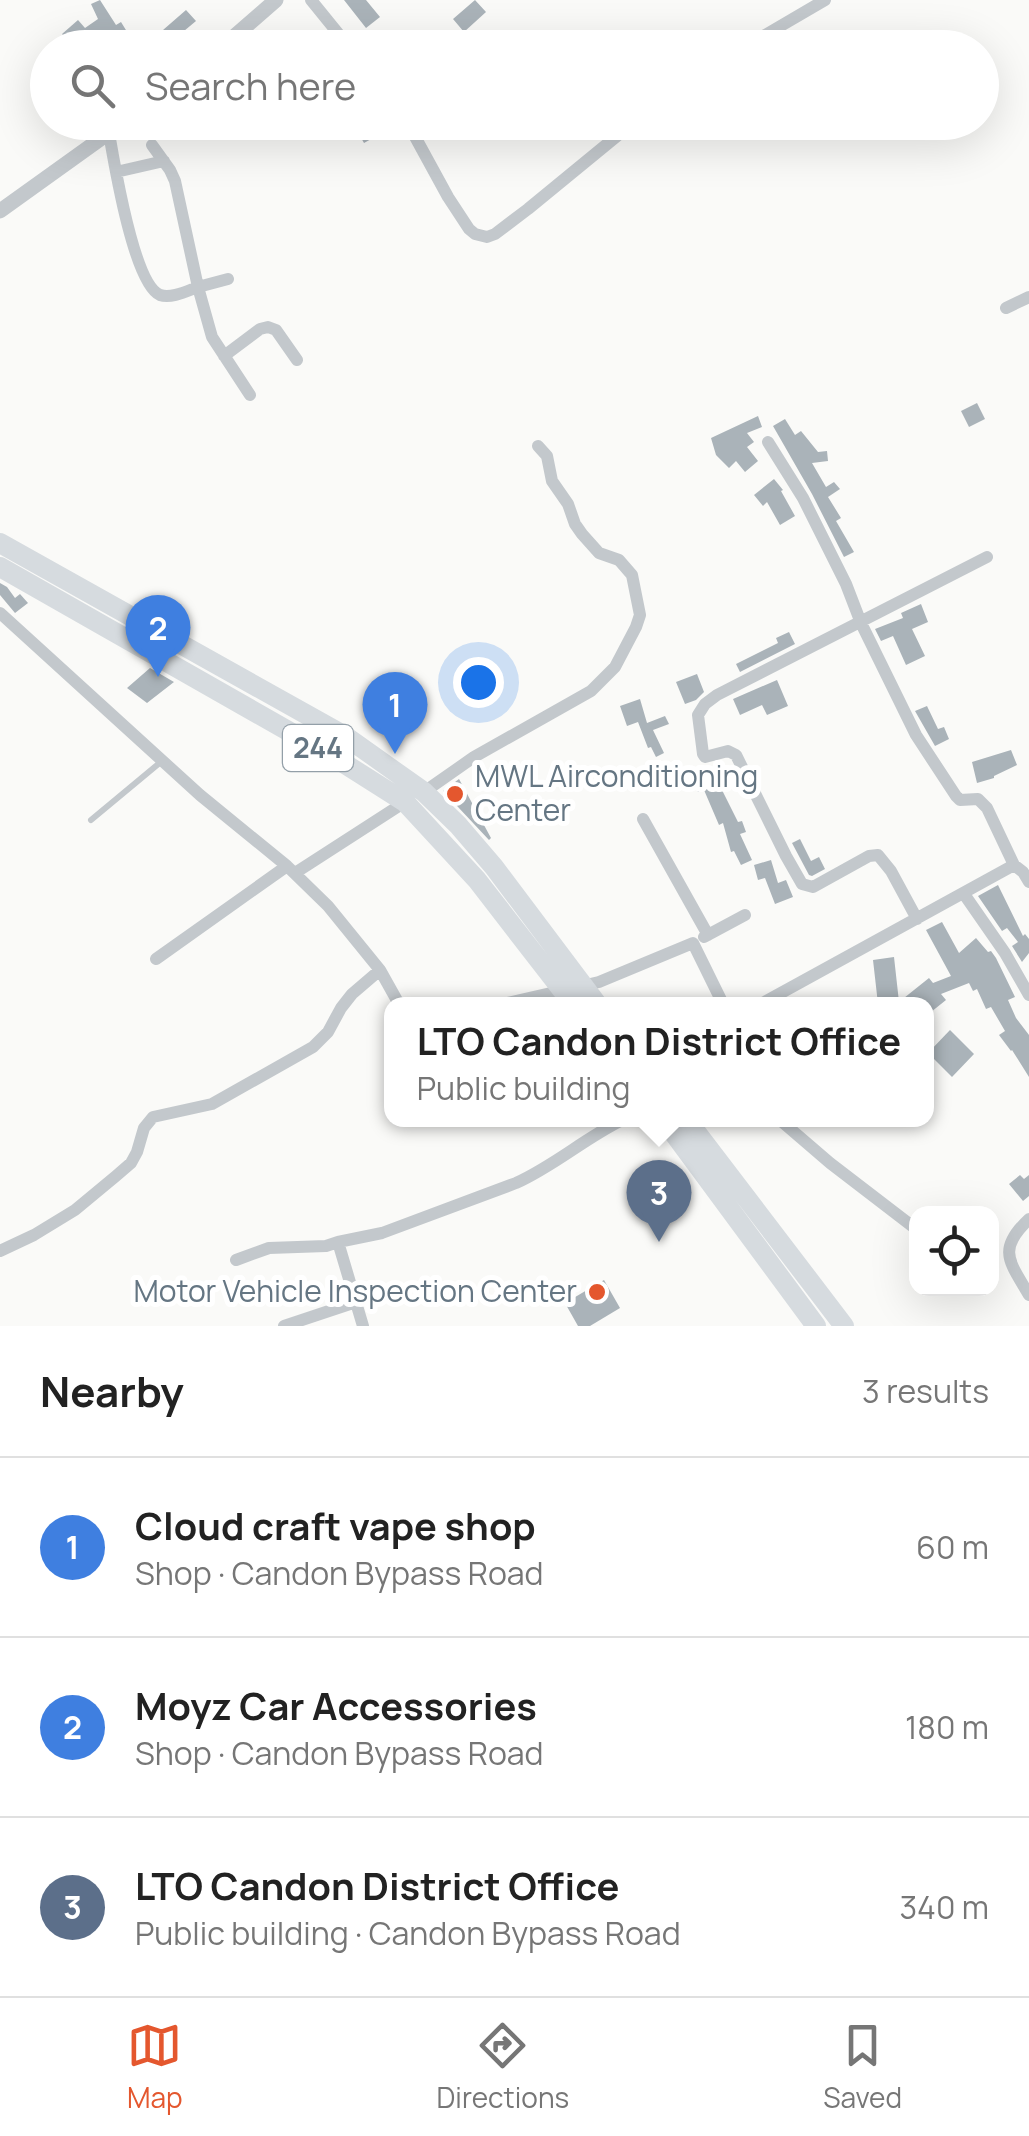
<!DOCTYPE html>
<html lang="en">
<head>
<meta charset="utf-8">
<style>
  :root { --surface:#fff; --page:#f2f2f2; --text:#222; --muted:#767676; --line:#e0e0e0; --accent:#e4572e }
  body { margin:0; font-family:Manrope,sans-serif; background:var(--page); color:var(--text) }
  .controls { position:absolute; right:30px; bottom:30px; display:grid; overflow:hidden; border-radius:20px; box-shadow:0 10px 40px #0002 }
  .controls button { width:90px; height:90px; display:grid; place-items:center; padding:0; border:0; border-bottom:2px solid var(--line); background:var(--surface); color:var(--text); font:50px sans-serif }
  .you { position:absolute; left:478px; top:682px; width:35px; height:35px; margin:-25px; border:8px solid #fff; border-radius:50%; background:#1a73e8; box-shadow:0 0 0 15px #1a73e833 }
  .badge { display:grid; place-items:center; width:65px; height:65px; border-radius:50%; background:var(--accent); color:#fff; font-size:32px; font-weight:700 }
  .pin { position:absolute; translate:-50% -82px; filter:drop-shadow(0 2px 5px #0008) }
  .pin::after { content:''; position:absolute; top:52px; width:35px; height:30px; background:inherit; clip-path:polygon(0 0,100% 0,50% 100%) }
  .popup { position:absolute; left:384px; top:997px; width:550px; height:130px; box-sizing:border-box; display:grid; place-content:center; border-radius:20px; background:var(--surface); filter:drop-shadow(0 2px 8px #0005); font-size:32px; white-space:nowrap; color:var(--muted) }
  .popup b { font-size:38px; color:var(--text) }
  .popup::after { content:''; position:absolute; left:50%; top:100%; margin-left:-20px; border:20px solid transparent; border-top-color:var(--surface) }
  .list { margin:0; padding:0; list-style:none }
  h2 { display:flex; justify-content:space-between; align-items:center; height:130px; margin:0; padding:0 40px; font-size:42px }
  h2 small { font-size:32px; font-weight:400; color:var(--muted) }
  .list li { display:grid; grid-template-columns:65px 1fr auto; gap:30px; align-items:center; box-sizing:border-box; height:180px; padding:0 40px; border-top:2px solid var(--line) }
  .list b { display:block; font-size:38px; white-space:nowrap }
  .list p { margin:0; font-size:32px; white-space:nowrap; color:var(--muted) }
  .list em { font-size:32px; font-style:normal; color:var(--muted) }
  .icon { flex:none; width:55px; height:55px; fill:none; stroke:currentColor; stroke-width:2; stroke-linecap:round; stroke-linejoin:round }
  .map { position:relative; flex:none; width:1029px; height:1326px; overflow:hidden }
  .search { position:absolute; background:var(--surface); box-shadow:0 10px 40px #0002; left:30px; right:30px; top:30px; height:110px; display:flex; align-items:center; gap:25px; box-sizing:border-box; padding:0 35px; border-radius:55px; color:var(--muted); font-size:38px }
  .sheet { height:670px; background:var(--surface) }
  nav { display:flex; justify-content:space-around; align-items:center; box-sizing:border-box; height:140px; border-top:2px solid var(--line); background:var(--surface); font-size:28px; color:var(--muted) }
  nav a { display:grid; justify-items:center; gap:5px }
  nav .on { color:var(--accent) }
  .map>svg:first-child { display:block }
  .building { fill:#aab3b9 }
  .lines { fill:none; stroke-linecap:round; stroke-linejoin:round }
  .service { stroke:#c3c8cc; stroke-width:6 }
  .minor { stroke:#c3c8cc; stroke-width:12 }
  .tertiary { stroke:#c3c8cc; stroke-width:15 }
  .trunk { stroke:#d6dbdf; stroke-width:20 }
  .poi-dot { fill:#e4572e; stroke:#fff; stroke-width:4 }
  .labels { text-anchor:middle; stroke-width:10; stroke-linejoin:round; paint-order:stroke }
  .shield { fill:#fff; stroke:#939fa8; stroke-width:2.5 }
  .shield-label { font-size:28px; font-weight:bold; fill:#657683 }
  .poi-label { font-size:30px; fill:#657683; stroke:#fff; text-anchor:start }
</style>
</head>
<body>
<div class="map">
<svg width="1029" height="1326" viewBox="0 0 1029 1326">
  <rect width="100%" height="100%" fill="#fafaf8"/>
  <path class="building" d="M100 0 116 25 121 22 137 48H83L76 37 69 43 62 34 78 20 85 28 98 19 91 4Z
    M344 0H366L380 17 366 28Z
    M475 0 486 12 464 32 453 19Z
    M186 10 196 21 172 41 163 30Z
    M359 122H376L382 133 364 143 356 129 361 126Z
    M977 403 985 419 969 427 961 411Z
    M758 416 762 427 747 433 754 442 747 447 758 461 745 472 736 461 729 468 716 455 711 438Z
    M785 419 795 435 801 431 818 452 827 451 828 461 812 463 826 487 834 482 840 489 828 497 841 518 836 521 854 552 844 557 812 494 773 426Z
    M774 479 783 490 781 491 795 516 780 525 767 502 763 506 754 495Z
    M0 583 7 587 15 598 20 594 28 603 15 613 0 595Z
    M921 604 928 622 912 629 925 656 906 665 893 636 881 641 875 629 903 618 901 613Z
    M789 632 795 644 740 672 736 664 778 643 776 638Z
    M150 668 174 682 147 703 127 688Z
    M697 674 704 692 696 700 685 704 676 682Z
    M777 680 788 706 767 715 762 705 740 715 733 699Z
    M640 699 647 723 665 716 669 724 653 730 664 753 656 757 651 747 648 748 638 722 627 726 620 706Z
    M927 706 938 729 944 727 949 739 935 746 915 711Z
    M1011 750 1017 765 994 776V778L977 783 972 762Z
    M711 774 717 789 721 788 738 822 742 821 746 832 740 834 752 860 741 865 734 851 731 852 723 823 719 825 704 790 698 792 694 780Z
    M459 779 491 838 489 840 443 791Z
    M800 839 811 861 819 857 825 869 812 876 809 875 792 843Z
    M771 860 778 883 786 880 793 897 775 904 765 878 758 880 754 865Z
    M998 885 1023 936 1025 934 1029 939V953L1022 962 1012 946 1018 942 1007 928 1002 931 978 896Z
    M942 922 959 953 976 938 988 952 991 951 996 958 1015 997 1008 1000 1016 1018 1029 1035V1077L1012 1050 1011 1051 999 1035 1005 1031 991 1007 986 1009 977 989 973 991 969 983 941 994 946 1000 931 1012 926 1004H878L873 960 894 957 899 1002 929 978 933 983 951 976 926 930Z
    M950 1030 974 1054 952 1077 928 1053Z
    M1020 1175 1024 1179 1029 1175V1196L1023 1201 1009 1184Z
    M604 1280 620 1308 590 1326H578L565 1303Z"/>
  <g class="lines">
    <path class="service" d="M91 820 162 761"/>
    <path class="minor" d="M311 0 350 48
      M743 48 825 0
      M407 122 448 197 469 229 475 234 487 237 495 234 528 209 634 122
      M109 133C114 162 134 284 160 295 171 299 187 291 198 287L175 181 170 170 152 145
      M116 172 164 161
      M228 279 198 287 212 337 250 395
      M1006 308 1029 297
      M224 356 260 329 268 327 276 330 297 360
      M0 613 200 795 287 866 328 906 380 970 399 1004
      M424 792 474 757 591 691 615 667 636 627 640 615 632 575 619 560 599 553 582 534 575 524 568 504 552 481 547 456 538 446
      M643 819 708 935
      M1014 865 1023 872 1029 882
      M295 873 405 802
      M964 894 1005 953 1029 995
      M917 919 891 871 878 855 869 856 813 887 802 884 786 856 736 755 728 751 705 757 703 754 698 715 705 704 717 695 987 557
      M704 937 745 915
      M156 959 287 866
      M503 1004 599 982 693 943 723 1004
      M761 1004 1014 865 987 808 978 799 960 800 956 796 916 735 861 623 846 584 803 498 768 442
      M780 1120 830 1163 916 1229
      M1029 1219C996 1250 1010 1262 1029 1295
      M0 1251 34 1235 75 1210 116 1176 131 1163 137 1152 144 1128 153 1117 212 1104 313 1047 328 1032 341 1008 352 994 380 970
      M236 1260 269 1248 326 1246 338 1242
      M284 1326 356 1302
      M363 1326 338 1242 382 1233 516 1183C554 1166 585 1138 622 1120"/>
    <path class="tertiary" d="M221 48 276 0
      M0 211 124 122"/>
    <path class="trunk" d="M0 543 345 736 424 792 458 825 494 867 597 1004
      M0 567 334 757 405 802 477 880 573 1004
      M664 1120 816 1326
      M687 1120 844 1326"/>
  </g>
  <g class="poi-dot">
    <circle cx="455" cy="794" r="10"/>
    <circle cx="597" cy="1292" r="10"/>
  </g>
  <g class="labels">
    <rect class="shield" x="283" y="725" width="70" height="46" rx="8"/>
    <g class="shield-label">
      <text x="318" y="758">244</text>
    </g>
    <g class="poi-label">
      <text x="475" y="787">MWL Airconditioning<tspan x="475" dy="34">Center</tspan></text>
      <text x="577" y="1302" text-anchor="end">Motor Vehicle Inspection Center</text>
    </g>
  </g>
</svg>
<div class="controls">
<button><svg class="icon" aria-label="locate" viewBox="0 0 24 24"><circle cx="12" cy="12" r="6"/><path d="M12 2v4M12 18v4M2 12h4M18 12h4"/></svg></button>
</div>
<div class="you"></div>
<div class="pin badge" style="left:395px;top:754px;background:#3f7fe0">1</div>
<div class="pin badge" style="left:158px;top:677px;background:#3f7fe0">2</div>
<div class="pin badge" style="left:659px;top:1242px;background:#5c6f8a">3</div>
<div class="popup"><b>LTO Candon District Office</b>Public building</div>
<div class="search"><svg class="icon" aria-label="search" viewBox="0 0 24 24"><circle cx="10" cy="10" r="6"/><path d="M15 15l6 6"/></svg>Search here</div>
</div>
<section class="sheet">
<h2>Nearby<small>3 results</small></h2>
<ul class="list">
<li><span class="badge" style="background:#3f7fe0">1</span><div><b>Cloud craft vape shop</b><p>Shop · Candon Bypass Road</p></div><em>60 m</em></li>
<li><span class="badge" style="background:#3f7fe0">2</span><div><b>Moyz Car Accessories</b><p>Shop · Candon Bypass Road</p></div><em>180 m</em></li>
<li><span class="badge" style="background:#5c6f8a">3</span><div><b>LTO Candon District Office</b><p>Public building · Candon Bypass Road</p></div><em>340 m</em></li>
</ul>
</section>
<nav>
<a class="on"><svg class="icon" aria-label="map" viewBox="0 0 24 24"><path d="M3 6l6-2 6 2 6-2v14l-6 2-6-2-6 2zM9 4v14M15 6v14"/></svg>Map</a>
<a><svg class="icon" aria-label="directions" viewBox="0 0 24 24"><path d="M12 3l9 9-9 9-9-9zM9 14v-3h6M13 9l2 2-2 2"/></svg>Directions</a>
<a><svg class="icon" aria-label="saved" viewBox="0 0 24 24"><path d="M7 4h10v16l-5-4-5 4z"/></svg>Saved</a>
</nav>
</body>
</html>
